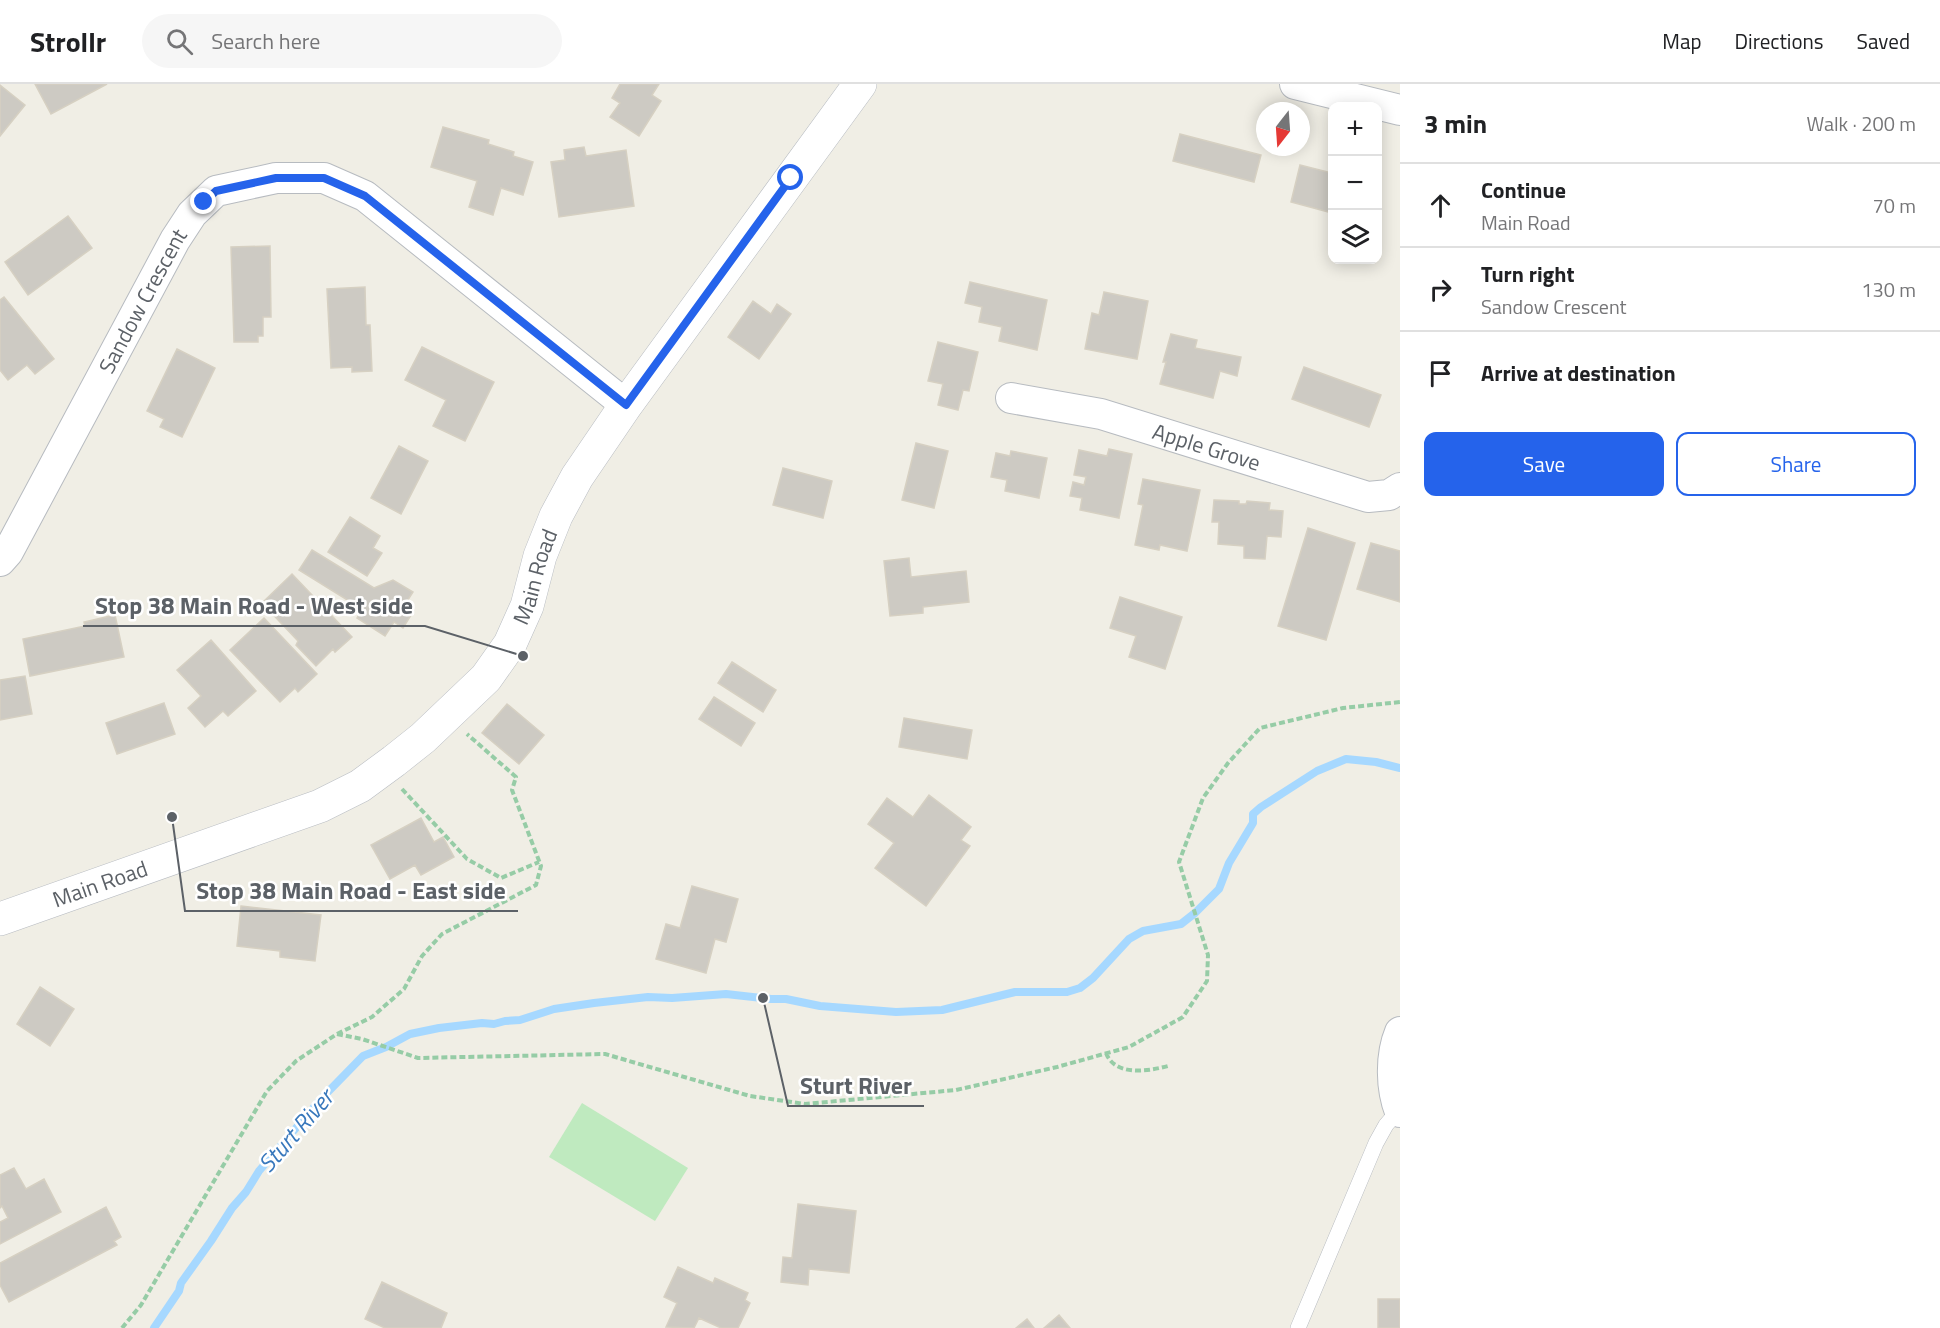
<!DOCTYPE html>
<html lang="en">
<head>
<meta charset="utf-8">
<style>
  :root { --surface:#fff; --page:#f6f6f6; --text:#202124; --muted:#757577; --line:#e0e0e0; --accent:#2563eb }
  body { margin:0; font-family:"Titillium Web",sans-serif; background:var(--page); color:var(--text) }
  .controls { position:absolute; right:18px; top:18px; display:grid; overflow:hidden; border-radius:12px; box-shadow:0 3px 15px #0003 }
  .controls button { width:54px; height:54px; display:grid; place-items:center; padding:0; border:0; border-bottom:2px solid var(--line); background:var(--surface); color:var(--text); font:30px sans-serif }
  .compass { position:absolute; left:1256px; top:18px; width:54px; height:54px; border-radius:50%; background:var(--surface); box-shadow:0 3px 15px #0003; rotate:197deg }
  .stop { position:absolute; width:18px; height:18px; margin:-14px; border:4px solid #2563eb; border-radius:50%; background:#fff }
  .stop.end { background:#2563eb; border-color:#fff; box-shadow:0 2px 6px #0008 }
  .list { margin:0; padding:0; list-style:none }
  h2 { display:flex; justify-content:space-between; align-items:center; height:78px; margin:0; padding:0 24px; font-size:26px }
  h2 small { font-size:20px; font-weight:400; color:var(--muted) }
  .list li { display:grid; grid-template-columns:39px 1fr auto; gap:18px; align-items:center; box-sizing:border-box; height:84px; padding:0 24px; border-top:2px solid var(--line) }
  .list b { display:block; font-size:22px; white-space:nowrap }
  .list p { margin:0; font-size:20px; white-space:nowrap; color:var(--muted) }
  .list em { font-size:20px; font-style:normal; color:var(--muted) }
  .actions { display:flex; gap:12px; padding:18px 24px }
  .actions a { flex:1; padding:14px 0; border:2px solid var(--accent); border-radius:12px; text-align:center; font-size:21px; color:var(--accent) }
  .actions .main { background:var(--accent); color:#fff }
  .icon { flex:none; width:33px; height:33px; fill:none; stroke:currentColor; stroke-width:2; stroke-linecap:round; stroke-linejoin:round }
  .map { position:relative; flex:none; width:1400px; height:1244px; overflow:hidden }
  header { display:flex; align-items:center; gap:36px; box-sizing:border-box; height:84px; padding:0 30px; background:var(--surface); border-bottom:2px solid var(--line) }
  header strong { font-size:28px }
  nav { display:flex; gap:33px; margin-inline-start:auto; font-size:21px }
  .search { width:420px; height:54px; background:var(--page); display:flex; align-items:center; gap:15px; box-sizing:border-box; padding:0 21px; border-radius:33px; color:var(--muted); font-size:22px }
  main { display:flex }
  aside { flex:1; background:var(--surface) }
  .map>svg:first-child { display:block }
  .green { fill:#bfeabf }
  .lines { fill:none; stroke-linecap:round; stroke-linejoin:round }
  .stream { stroke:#a6d8ff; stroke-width:8 }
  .building { fill:#cdcac3; stroke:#d6d0c2; stroke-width:1.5 }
  .service-casing { stroke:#b7bbc0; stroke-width:16 }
  .minor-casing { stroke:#b7bbc0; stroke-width:32 }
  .secondary-casing { stroke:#b8bcc2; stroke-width:34 }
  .path { stroke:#96cca6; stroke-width:4; stroke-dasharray:6 3; stroke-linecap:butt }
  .service { stroke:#fff; stroke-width:15 }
  .minor { stroke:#fff; stroke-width:30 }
  .secondary { stroke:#fff; stroke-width:33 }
  .route { stroke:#2563eb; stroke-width:8 }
  .labels { text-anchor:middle; stroke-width:5; stroke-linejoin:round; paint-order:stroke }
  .street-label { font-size:22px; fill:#5c6167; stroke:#fff }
  .water-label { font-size:24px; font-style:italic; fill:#3878bc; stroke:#fff }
  .leader { fill:none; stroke:#5c6167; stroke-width:2 }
  .callout-dot { fill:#5c6167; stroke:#fff; stroke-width:2 }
  .callout-label { font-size:24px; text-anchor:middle; font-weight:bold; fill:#5c6167; stroke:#fff; stroke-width:5; stroke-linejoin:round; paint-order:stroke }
</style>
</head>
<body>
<header>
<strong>Strollr</strong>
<div class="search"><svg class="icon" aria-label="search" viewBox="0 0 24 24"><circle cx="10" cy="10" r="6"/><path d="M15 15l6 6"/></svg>Search here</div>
<nav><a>Map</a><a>Directions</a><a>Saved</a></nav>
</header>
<main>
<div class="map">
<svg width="1400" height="1244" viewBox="0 0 1400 1244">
  <rect width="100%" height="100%" fill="#f0eee5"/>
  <path class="green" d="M582 1019 688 1084 655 1137 549 1073Z"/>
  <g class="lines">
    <path class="stream" d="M154 1244 179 1207 181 1199 211 1157 232 1124 246 1108 259 1087 321 1015 363 972 386 963 410 950 439 944 482 939 494 940 505 937 520 936 554 925 594 919 648 913 672 914 726 910 771 915H786L820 922 896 928 942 926 1015 908H1067L1080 904 1093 894 1129 855 1143 847 1181 840 1195 829 1219 805 1229 779 1253 739V730L1261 723 1317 687 1346 675 1376 678 1400 684"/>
  </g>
  <path class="building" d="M35 0H107L51 30Z
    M620 0H659L652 11 661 17 639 52 610 33 620 19 612 14Z
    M0 1 25 21 0 52Z
    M443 43 489 56 488 60 514 68 513 72 533 78 523 111 501 104 493 131 469 123 477 97 431 83Z
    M1180 50 1261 71 1254 98 1173 77Z
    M584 63 586 72 626 66 634 122 559 133 551 78 565 76 564 66Z
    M1300 81 1332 89V129L1291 118Z
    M68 132 92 164 28 211 5 178Z
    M270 162 271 233H263V252H258V258H234L231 163Z
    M970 198 1047 216 1037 266 999 257 1002 243 979 238 982 223 965 219Z
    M365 203 366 241H370L372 287 352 288V283L331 284 327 205Z
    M1104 208 1148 217 1137 275 1085 265 1092 229 1099 231Z
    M4 213 54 275 35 290 27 281 8 296 0 286V216Z
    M753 217 771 230 777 220 791 230 759 275 728 253Z
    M1171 250 1197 256 1195 264 1241 273 1237 292 1220 287 1213 314 1160 300 1166 278H1163Z
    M938 258 978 268 969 307 963 306 958 326 938 321 943 300 928 297Z
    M422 263 494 298 465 357 433 342 446 316 405 296Z
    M177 265 215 284 182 353 160 343 164 335 147 327Z
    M1304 283 1381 311 1369 343 1292 315Z
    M916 359 948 367 934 424 902 416Z
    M399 362 428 377 401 430 371 414Z
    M1109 365 1132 370 1119 434 1080 426 1082 414 1070 412 1073 398 1084 401 1086 393 1074 391 1079 366 1107 372Z
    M1011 367 1047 374 1039 414 1005 407 1007 396 991 393 996 369 1010 372Z
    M783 384 832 397 823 434 773 421Z
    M1143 395 1200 406 1187 467 1160 461 1159 466 1135 461 1143 421 1138 420Z
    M1214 416 1239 417V420H1246L1247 417 1270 419 1269 426 1283 427 1281 453 1267 452 1265 475 1244 474V462L1218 460 1219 438H1212Z
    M350 433 380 452 373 464 382 469 367 492 328 468Z
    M1308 444 1355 459 1326 556 1278 542Z
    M1371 459 1400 467V518L1357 505Z
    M312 466 374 504 393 496 413 508 404 522 413 528 403 544 394 538 385 552 357 534 362 525 299 486Z
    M909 474 911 493 966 487 969 518 923 523V529L890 532 884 477Z
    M292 490 352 553 335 568 333 565 316 582 296 561 298 557 262 519Z
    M1120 513 1182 533 1165 585 1129 573 1136 552 1110 544Z
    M115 531 124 573 30 592 23 555 85 542 84 538Z
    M264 534 317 590 298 608 295 604 280 618 230 566Z
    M211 556 256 607 228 632 223 627 205 643 188 624 201 612 177 586Z
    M732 578 776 606 763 628 718 599Z
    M25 592 32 630 0 636V596Z
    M714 613 755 639 741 662 699 635Z
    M164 619 175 650 117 670 106 639Z
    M507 620 544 651 519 680 482 649Z
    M904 634 972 646 967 675 899 663Z
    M929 711 971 743 961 756 970 762 926 822 875 784 894 759 868 740 887 714 913 733Z
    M421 734 434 758 443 753 454 773 421 791 415 781 390 795 371 761Z
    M692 802 738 815 726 858 715 855 706 889 656 875 666 840 680 844Z
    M241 822 321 831 315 877 280 873V867L237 862Z
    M40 903 74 925 50 962 17 940Z
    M14 1084 26 1105 44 1095 61 1128 0 1160V1138L8 1134 2 1122 0 1124V1091Z
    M798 1120 856 1127 849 1189 809 1185 808 1201 781 1198 783 1173 792 1174Z
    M106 1123 121 1153 114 1157 117 1161 9 1218 0 1201V1179Z
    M678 1183 713 1199 715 1194 748 1209 745 1216 750 1219 738 1244H721L699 1234 694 1244 666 1243 677 1219 664 1213Z
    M382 1198 447 1229 441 1244H385L365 1235Z
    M1378 1215H1400V1244H1378Z
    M1059 1231 1070 1244H1044Z
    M1027 1235 1034 1244H1016Z"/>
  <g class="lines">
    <g class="service-casing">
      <path id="service" d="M1298 1244 1376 1059 1386 1041 1399 1026"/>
    </g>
    <g class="minor-casing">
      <g id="minor">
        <path d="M1295 0 1400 26"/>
        <path id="s1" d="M1011 314 1101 330 1368 413 1389 411 1400 404"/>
        <path id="s2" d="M0 477 8 468 175 156 192 130 216 107 276 94H324L365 112 626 321"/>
        <path d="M1400 948C1390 972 1391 1005 1400 1028"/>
      </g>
    </g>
    <g class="secondary-casing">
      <g id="secondary">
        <path id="s3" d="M0 835 320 722 360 702 394 677 423 654 486 594 510 560 527 522 540 472 556 432 577 393 626 321 860 0"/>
      </g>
    </g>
    <path class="path" d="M402 705 467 775 501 794 539 778
      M337 950 362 955 418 974 605 970 750 1012 805 1020 956 1006 1057 983 1129 963 1183 933 1207 897 1208 871 1179 778 1203 714 1228 679 1260 644 1343 624 1400 618
      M1106 969C1115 993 1149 987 1168 982
      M122 1244 141 1221 267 1007 296 977 337 950 372 933 404 905 422 872 442 850 536 801 541 782 512 706 516 693 467 650"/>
    <use href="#service" class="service"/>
    <use href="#minor" class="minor"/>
    <use href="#secondary" class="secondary"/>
  </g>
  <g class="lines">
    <path class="route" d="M204 118 216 107 276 94H324L365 112 626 321 791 94"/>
  </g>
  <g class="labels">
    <g class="street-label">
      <text dy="8" stroke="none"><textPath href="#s2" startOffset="297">Sandow Crescent</textPath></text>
      <text dy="8" stroke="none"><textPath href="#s1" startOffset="202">Apple Grove</textPath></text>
      <text dy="8" stroke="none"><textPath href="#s3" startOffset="664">Main Road</textPath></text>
      <text dy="8" stroke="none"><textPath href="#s3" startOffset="106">Main Road</textPath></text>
    </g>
    <g class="water-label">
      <text transform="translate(296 1047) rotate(-49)" y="8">Sturt River</text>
    </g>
  </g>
  <path class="leader" d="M523 572L425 542H83M172 733L185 827H518M763 914L788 1022H924"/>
  <g class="callout-dot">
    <circle cx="523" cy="572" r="6"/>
    <circle cx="172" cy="733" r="6"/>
    <circle cx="763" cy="914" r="6"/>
  </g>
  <g class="callout-label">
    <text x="254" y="530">Stop 38 Main Road - West side</text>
    <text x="351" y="815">Stop 38 Main Road - East side</text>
    <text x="856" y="1010">Sturt River</text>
  </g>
</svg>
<div class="controls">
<button>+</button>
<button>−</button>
<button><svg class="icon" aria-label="layers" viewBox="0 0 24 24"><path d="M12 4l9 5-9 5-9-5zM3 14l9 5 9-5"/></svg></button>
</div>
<svg class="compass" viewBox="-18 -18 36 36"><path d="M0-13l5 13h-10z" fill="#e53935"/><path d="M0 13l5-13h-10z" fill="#757577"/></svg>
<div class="stop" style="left:791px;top:94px"></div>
<div class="stop end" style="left:204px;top:118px"></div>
</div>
<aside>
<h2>3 min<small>Walk · 200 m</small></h2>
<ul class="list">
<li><svg class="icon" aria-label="ahead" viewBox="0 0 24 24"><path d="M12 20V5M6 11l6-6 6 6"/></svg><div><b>Continue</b><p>Main Road</p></div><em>70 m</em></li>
<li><svg class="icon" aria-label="right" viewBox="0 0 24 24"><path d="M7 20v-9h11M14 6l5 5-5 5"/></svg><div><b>Turn right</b><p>Sandow Crescent</p></div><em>130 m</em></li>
<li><svg class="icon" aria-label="arrive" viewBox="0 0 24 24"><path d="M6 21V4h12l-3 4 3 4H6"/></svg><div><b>Arrive at destination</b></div></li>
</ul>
<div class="actions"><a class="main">Save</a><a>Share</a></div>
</aside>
</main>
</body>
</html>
